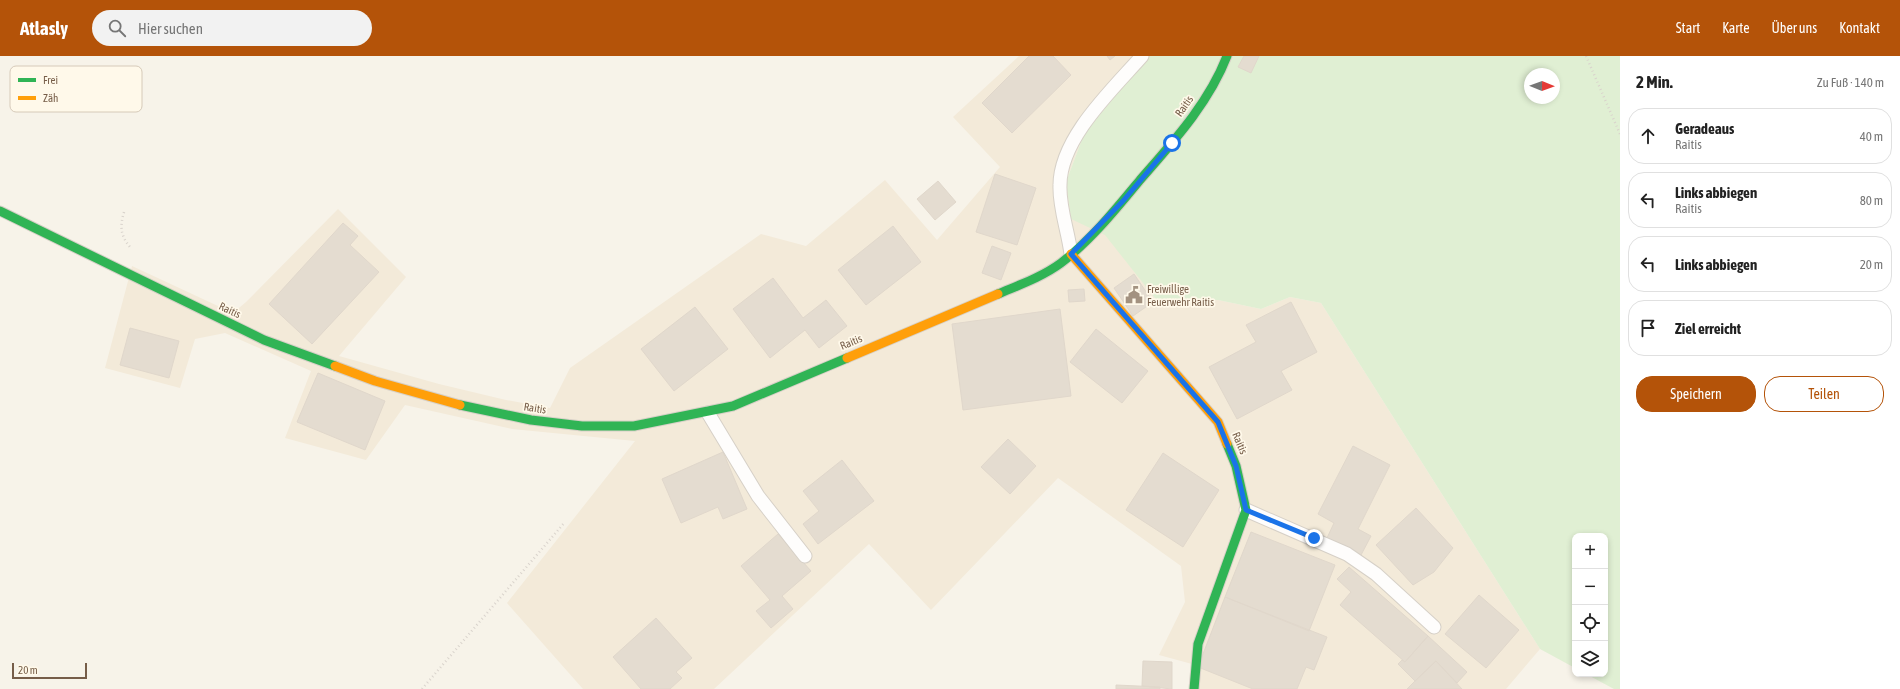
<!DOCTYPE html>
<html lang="de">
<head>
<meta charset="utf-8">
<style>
  :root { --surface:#fff; --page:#f2f2f2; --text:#222; --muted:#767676; --line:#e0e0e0; --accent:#b45309 }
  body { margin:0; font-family:"Asap Condensed",sans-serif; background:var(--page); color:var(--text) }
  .controls { position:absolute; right:12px; bottom:12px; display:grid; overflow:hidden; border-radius:8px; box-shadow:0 2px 6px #0003 }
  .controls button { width:36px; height:36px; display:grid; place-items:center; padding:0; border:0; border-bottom:1px solid var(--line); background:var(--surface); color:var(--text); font:20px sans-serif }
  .compass { position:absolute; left:1524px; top:12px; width:36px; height:36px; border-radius:50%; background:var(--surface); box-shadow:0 2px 6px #0003; rotate:91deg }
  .scale { position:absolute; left:12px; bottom:10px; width:75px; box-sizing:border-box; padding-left:4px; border:2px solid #765d48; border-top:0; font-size:11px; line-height:14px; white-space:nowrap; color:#765d48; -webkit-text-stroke:3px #fff9ea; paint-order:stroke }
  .stop { position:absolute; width:12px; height:12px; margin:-9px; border:3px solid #1a73e8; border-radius:50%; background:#fff }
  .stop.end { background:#1a73e8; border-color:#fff; box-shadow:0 1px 4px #0008 }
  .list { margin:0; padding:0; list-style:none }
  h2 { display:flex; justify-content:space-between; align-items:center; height:52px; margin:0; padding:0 16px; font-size:17px }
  h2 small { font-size:13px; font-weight:400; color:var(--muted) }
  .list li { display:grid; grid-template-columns:26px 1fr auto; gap:12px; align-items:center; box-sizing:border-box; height:56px; margin:0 8px 8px; padding:0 8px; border:1px solid var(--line); border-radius:16px }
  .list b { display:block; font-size:15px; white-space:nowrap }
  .list p { margin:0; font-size:13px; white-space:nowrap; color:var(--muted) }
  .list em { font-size:13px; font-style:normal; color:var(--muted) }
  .actions { display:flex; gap:8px; padding:12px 16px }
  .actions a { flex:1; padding:9px 0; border:1px solid var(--accent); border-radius:16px; text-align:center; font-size:14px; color:var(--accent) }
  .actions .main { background:var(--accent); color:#fff }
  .icon { flex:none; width:22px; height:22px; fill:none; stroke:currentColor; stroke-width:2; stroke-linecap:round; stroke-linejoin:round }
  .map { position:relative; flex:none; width:1620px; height:633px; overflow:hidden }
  header { display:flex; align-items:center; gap:24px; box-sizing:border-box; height:56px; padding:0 20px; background:var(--accent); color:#fff }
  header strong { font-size:19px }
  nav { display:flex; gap:22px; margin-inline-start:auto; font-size:14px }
  .search { width:280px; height:36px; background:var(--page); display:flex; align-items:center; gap:10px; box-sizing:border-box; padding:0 14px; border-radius:22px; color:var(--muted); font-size:15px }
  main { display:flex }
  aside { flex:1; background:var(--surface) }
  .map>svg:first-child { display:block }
  .residential { fill:#f3ead9 }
  .green { fill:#e0efd3; fill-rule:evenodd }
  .building { fill:#e4dcd0; stroke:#e0d7cb }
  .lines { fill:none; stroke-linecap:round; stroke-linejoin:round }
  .lane-casing { stroke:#d6d0c7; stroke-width:15 }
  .fast-casing { stroke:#d7d0c7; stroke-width:11 }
  .slow-casing { stroke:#d7d0c7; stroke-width:11 }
  .path { stroke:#d9d3cc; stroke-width:2.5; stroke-dasharray:1 3; stroke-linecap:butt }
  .lane { stroke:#fefdfc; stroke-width:13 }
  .fast { stroke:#30b455; stroke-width:9 }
  .slow { stroke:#ff9f0a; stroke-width:9 }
  .route { stroke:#1a73e8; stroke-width:5 }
  .labels { text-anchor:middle; stroke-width:3.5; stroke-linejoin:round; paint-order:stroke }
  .street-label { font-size:11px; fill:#765d48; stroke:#fff9ea }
  .poi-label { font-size:11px; fill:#765d48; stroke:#fff9ea; text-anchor:start }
  .key { fill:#fff9ea; stroke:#d6cab9; stroke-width:1 }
  .key-label { font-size:11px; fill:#765d48 }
</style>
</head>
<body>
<header>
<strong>Atlasly</strong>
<div class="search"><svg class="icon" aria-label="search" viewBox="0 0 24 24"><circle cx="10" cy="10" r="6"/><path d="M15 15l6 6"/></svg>Hier suchen</div>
<nav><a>Start</a><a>Karte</a><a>Über uns</a><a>Kontakt</a></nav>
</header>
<main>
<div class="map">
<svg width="1620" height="633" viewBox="0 0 1620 633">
  <rect width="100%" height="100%" fill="#f7f3e9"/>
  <path class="residential" d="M1019 0H1148L1084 78 1066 126 1158 246 1218 244 1261 253 1290 241 1321 247 1540 593 1506 633H1192V608L1159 599 1185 546 1181 510 1058 422 931 554 869 488 714 633H583L507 547 635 385 512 373 405 349 366 404 285 382 311 315 225 277 195 283 180 332 105 312 132 210 233 257 246 246 338 153 406 221 339 300 439 328 506 344 550 352 570 312 761 178 806 190 885 124 937 184 1000 111 953 61Z"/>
  <path class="green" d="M1148 0H1620V633H1614L1586 618H1605V480H1575V612L1540 593 1321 247 1290 241 1261 253 1218 244 1158 246 1105 179 1071 163 1066 126 1084 78ZM1530 18H1554V42H1530Z"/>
  <path class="building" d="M1029 0H1053L1071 19 1012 77 982 47Z
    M1107 0H1115L1110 4Z
    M1244 0H1259L1251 17 1238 11Z
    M995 118 1036 132 1017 189 976 176Z
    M938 125 956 146 935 164 917 143Z
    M343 167 358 180 350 189 379 216 312 288 269 248Z
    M893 170 921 206 866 249 838 214Z
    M992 190 1011 197 1001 224 982 217Z
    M1134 218 1153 246 1133 260 1114 232Z
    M773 222 803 262 826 244 847 270 819 292 805 274 770 302 733 253Z
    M1084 233 1085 245 1069 246 1068 234Z
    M1291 246 1317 296 1281 315 1292 334 1237 363 1209 311 1256 286 1246 269Z
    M695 251 728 293 674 335 641 293Z
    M1060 253 1071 340 963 354 952 268Z
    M130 272 179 285 169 322 120 309Z
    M1096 273 1148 315 1122 347 1070 306Z
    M318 317 385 345 365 394 297 366Z
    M1008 383 1036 410 1010 438 981 411Z
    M1353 390 1390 409 1358 473 1371 480 1361 499 1327 482 1334 467 1318 458Z
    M723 396 747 453 723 463 718 451 681 467 662 423Z
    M1163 397 1219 434 1183 491 1126 454Z
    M842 404 874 445 818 488 803 468 819 455 803 435Z
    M1416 452 1453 492 1434 516 1413 529 1376 489Z
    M1251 476 1335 509 1309 575 1225 541Z
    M778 478 811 515 782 540 793 553 771 572 756 555 770 544 741 510Z
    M1349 511 1428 580 1405 606 1340 549 1351 536 1337 523Z
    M1479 539 1519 574 1486 612 1445 578Z
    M1225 541 1327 581 1314 614 1306 611 1297 633H1253L1198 611Z
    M656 562 692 602 676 616 682 622 670 633H641L613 601Z
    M1428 580 1467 616 1457 627 1436 605 1415 625 1398 608 1402 604 1405 606Z
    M1143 605 1172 606V633L1142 630Z
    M1436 605 1462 633H1407L1415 625Z
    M1116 629 1160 631V633H1116Z"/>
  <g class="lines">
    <g class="lane-casing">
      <path id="lane" d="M1071 198C1068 174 1059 152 1060 129 1060 82 1113 33 1142 0
        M708 357 758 440 805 500
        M1246 454 1347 498 1376 518 1434 571"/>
    </g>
    <g class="fast-casing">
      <path id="fast" d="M0 155 264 284 335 310
        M998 238C1019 229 1042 221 1061 207 1091 184 1116 153 1140 124 1173 86 1209 47 1227 0
        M460 349 531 364 582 370H634L733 350 847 302
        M1194 633 1198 588 1246 454 1236 410 1227 388"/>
    </g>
    <g class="slow-casing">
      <path id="slow" d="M1071 198 1218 366 1227 388
        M847 302 998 238
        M335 310 375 325 460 349"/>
    </g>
    <path class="path" d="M1586 0 1620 78
      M124 156C120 170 120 179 130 191
      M422 633 565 466"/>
    <use href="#lane" class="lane"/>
    <use href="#fast" class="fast"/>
    <use href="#slow" class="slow"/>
  </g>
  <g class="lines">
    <path class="route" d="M1172 87 1123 145 1071 198 1218 366 1236 410 1246 454 1314 482"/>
  </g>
  <defs>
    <g id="civic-bare" transform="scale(1.38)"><path d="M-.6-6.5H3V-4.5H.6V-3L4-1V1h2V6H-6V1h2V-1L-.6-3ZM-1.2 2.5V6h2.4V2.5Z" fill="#a39280" stroke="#fff9ea" stroke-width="2.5" paint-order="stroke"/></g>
  </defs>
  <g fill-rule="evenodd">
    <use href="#civic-bare" x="1134" y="239"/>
  </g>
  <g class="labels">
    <g class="street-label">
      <text transform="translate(1184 50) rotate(-55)" y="4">Raitis</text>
      <text transform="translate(230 254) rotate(25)" y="4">Raitis</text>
      <text transform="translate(851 286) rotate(-23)" y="4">Raitis</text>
      <text transform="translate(535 352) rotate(9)" y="4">Raitis</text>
      <text transform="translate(1240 387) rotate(67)" y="4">Raitis</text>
    </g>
    <g class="poi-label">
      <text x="1147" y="237">Freiwillige<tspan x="1147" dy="13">Feuerwehr Raitis</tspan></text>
    </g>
  </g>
  <rect x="10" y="10" width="132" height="46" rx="6" class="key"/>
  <rect x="18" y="22" width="18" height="4" fill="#30b455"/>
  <rect x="18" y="40" width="18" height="4" fill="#ff9f0a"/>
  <g class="key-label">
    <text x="43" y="28">Frei</text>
    <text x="43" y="46">Zäh</text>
  </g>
</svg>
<div class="controls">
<button>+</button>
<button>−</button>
<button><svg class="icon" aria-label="locate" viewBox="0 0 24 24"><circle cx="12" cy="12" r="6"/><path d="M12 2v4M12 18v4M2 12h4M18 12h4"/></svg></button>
<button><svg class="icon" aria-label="layers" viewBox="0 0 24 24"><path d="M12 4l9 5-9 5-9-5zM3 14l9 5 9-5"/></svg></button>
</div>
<svg class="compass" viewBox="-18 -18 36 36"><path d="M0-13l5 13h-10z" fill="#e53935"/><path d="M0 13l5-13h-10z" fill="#767676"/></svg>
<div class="scale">20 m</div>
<div class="stop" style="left:1172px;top:87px"></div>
<div class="stop end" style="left:1314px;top:482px"></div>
</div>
<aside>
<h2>2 Min.<small>Zu Fuß · 140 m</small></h2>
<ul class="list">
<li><svg class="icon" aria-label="ahead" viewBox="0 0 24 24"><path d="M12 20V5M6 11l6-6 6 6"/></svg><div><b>Geradeaus</b><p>Raitis</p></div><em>40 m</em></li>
<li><svg class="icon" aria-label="left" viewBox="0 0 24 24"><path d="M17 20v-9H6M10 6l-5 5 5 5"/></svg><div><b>Links abbiegen</b><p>Raitis</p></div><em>80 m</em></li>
<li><svg class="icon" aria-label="left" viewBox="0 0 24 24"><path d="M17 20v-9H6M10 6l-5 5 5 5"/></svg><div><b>Links abbiegen</b></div><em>20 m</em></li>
<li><svg class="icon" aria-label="arrive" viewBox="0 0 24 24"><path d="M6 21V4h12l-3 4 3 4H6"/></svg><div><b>Ziel erreicht</b></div></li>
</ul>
<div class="actions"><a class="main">Speichern</a><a>Teilen</a></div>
</aside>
</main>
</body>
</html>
